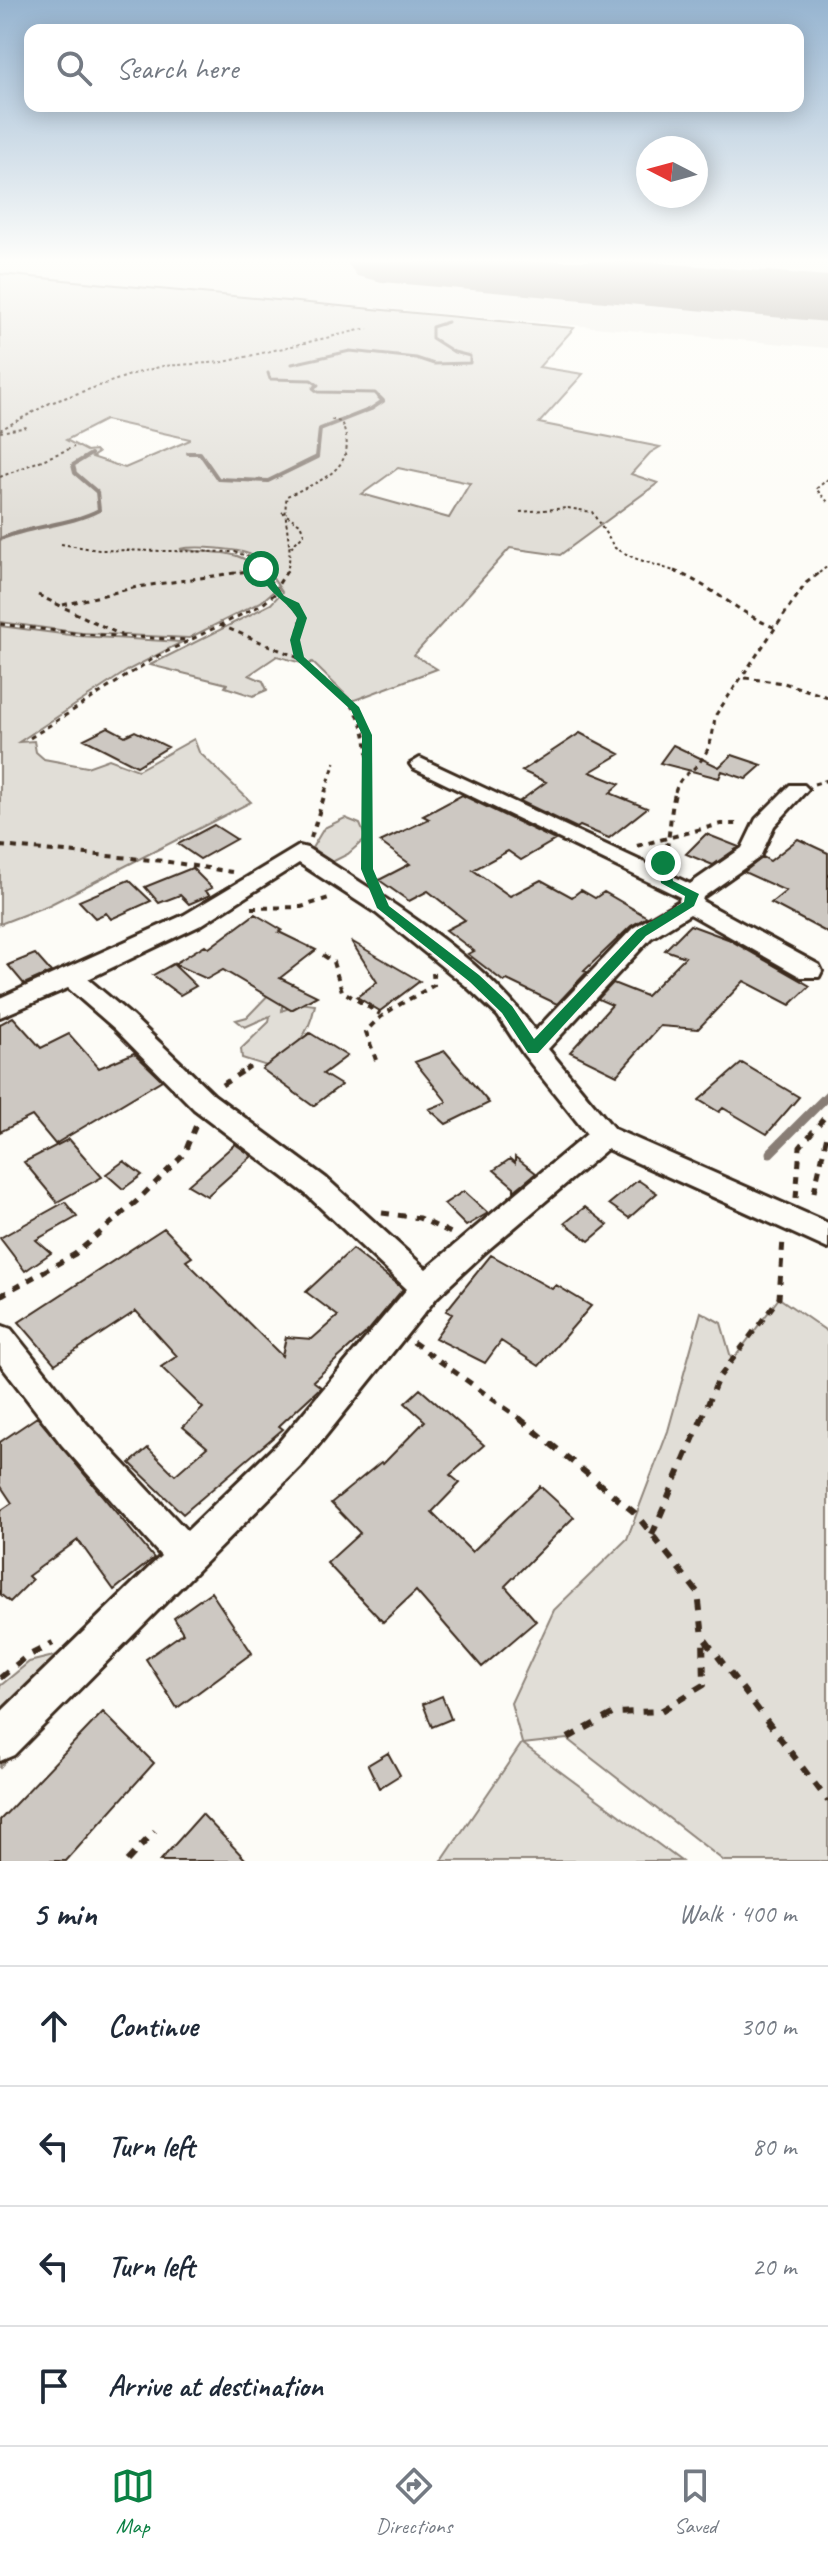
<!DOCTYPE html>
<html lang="en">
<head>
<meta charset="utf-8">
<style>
  :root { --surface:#fff; --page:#f6f6f7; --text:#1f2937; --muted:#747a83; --line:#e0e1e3; --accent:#0b8043 }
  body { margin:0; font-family:Caveat,sans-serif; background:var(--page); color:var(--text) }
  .compass { position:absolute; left:636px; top:136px; width:72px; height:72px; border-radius:50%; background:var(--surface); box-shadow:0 4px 20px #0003; rotate:276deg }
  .stop { position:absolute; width:24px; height:24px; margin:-18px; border:6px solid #0b8043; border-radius:50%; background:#fff }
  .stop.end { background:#0b8043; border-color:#fff; box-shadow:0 2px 8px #0008 }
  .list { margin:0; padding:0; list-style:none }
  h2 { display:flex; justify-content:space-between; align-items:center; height:104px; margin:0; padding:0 32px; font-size:34px }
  h2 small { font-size:26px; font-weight:400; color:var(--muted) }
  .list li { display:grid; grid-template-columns:52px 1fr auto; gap:24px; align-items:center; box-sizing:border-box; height:120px; padding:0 32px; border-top:2px solid var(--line) }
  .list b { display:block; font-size:30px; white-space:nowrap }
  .list em { font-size:26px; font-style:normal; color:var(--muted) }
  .icon { flex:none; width:44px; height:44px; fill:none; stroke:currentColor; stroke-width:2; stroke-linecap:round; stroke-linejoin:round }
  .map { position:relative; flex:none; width:828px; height:1861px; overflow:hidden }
  .search { position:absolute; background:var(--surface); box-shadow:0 4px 20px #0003; left:24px; right:24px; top:24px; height:88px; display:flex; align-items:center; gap:20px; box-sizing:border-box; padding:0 28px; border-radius:16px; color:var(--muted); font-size:30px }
  .sheet { height:584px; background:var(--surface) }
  nav { display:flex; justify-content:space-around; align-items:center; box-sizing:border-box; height:112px; border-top:2px solid var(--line); background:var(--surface); font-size:22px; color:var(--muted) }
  nav a { display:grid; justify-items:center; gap:4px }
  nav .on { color:var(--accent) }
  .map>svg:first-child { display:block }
  .built { fill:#efece7 }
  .green { fill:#e1ded7; stroke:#8e847a; stroke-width:2; fill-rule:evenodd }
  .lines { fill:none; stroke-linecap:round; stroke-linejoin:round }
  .stream-far2 { stroke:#887d74; stroke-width:3 }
  .stream-far1 { stroke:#887d74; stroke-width:4 }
  .stream { stroke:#887d74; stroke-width:9 }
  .runway { fill:#9c938a; fill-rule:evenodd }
  .building { fill:#cdc8c2; stroke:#3b2a1e; stroke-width:2 }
  .street-casing { stroke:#3b2a1e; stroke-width:6 }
  .path-far4 { stroke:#3b2a1e; stroke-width:2; stroke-dasharray:3 3; stroke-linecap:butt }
  .path-far3 { stroke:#3b2a1e; stroke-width:3; stroke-dasharray:5 5; stroke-linecap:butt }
  .path-far2 { stroke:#3b2a1e; stroke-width:4; stroke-dasharray:6 6; stroke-linecap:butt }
  .path-far1 { stroke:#3b2a1e; stroke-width:5; stroke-dasharray:8 8; stroke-linecap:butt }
  .path { stroke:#3b2a1e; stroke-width:6; stroke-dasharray:10 10; stroke-linecap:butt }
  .street { fill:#fdfcf7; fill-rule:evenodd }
  .route { fill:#0b8043 }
</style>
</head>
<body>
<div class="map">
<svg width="828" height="1861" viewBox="0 0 828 1861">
  <rect width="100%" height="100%" fill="#fdfcf7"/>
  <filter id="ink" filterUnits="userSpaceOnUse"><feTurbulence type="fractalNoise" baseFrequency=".0125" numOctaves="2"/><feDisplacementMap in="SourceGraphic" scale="16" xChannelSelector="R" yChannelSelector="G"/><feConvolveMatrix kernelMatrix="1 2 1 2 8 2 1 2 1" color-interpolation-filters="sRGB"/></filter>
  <g filter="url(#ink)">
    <path class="built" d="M0 261H828V348L0 274Z"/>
    <path class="green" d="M0 274 574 328 539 367 583 374 539 423 660 447 650 453 631 474 658 483 560 555 510 548 414 655 437 669 352 701 312 662 308 665 277 656 249 675 263 681 267 690 253 696 225 687 227 684 150 665 271 604 282 592C275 582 265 564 255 557 242 548 194 546 180 549 224 556 247 544 274 591L261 602 189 638 82 633 0 622ZM105 420 190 439V440L125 468 92 457 98 453 95 450 87 451 66 440ZM398 468 469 483H470L449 518 362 494Z
      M0 626 78 636 182 642 130 669 19 742 34 741 36 752 44 759 87 767 109 759 138 770 194 739 199 752 251 802 49 905 0 924Z
      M345 818 360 824 366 838 348 854 332 862 312 848 324 828Z
      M274 989 284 990 282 1011 300 1003 315 1005C309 1036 295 1049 270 1067L242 1058 241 1049 269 1022 270 1016 245 1027 236 1020 247 1017Z
      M779 1298 828 1332V1861H724L567 1739 523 1744 681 1861H442L522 1743 511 1703 554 1610 627 1539 668 1431 701 1312 721 1323 732 1361Z
      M124 1639 0 1767V1686L29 1662Z"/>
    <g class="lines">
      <path class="stream-far2" d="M292 364 350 351 416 358 434 364 470 363V356L454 352 432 338V327L448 322
        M268 373 270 379 311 380 318 385 313 388 318 392 375 393 381 399"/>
      <path class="stream-far1" d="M188 453H200L218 479 268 481 317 457 320 429 371 409 383 401 379 397
        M0 539C32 525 68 526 99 510L97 492 75 473 73 465 91 454"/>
      <path class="stream" d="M770 1153 828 1095"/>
      <path class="runway" d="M346 261H637L828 276V322L382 282 357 276Z"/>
    </g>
    <path class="building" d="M108 727 125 736 135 731 168 747 137 766 84 739Z
      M580 733 620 754 590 772 620 784 610 793 647 808 609 838 580 826 577 828 520 801 546 782 522 771Z
      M673 745 719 767 732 755 762 765 746 779 722 771 719 778 660 763Z
      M462 795 555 840 521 860 508 851 473 870 510 896 541 880 572 897 581 890 595 898 604 892 647 917 631 926 584 971 587 972 557 1004 507 980 504 982 468 954 474 951 446 930 465 920 428 891 409 901 379 880 410 864 380 842 429 819 423 816Z
      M214 825 236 839 200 859 178 844Z
      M706 834 739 847 713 865 686 854Z
      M798 839 828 853V933L771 903 786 891 744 872 763 857 770 861Z
      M192 868 212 888 205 891 210 895 189 904 180 895 159 903 145 887Z
      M129 880 151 901 111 919 106 913 95 918 79 901Z
      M255 914 282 930 279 932 316 950 280 978 317 996 291 1010 223 970 207 979 174 964 205 945 209 948Z
      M690 925 728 939 810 986 790 1005 744 981 698 1029 660 1026 617 1075 570 1052 612 1005 598 999 613 983 646 996 685 957 665 950Z
      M351 941 420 981 380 1011 357 997 377 982Z
      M35 954 51 972 24 984 8 965Z
      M173 964 196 986 180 995 153 975Z
      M13 1017 41 1048 69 1034 99 1068 134 1053 162 1080 55 1144 32 1116 0 1132V1024Z
      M310 1033 347 1056 323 1074 341 1085 313 1106 262 1069Z
      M445 1051 489 1103 446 1124 429 1109 447 1102 415 1062Z
      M742 1063 799 1097 767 1134 723 1108 719 1112 699 1100Z
      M69 1139 102 1177 57 1202 24 1162Z
      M235 1144 252 1156 207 1196 188 1185Z
      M515 1157 536 1173 514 1191V1187L494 1170 510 1159 515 1163Z
      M124 1161 142 1175 123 1189 106 1174Z
      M638 1180 657 1193 629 1218 609 1204Z
      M464 1191 488 1213 466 1226 444 1204Z
      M65 1202 77 1217 36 1240 51 1253 25 1271 0 1238Z
      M585 1207 608 1225 589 1241 565 1223Z
      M164 1228 192 1257 186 1261 282 1356 286 1337 312 1339 338 1316 306 1292 352 1249 403 1289 369 1330 313 1381 321 1387 279 1426 283 1429 183 1514 130 1463 148 1448 175 1475 207 1447 183 1427 203 1408 161 1367 177 1356 136 1311 55 1364 19 1322Z
      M491 1255 552 1289 556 1285 591 1306 539 1366 501 1341 485 1363 435 1338 452 1314 446 1311Z
      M420 1389 484 1445 450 1475 460 1483 432 1512 472 1552 540 1486 574 1517 505 1586 536 1621 482 1667 416 1591 383 1622 327 1563 360 1533 331 1503 381 1462 383 1464 425 1421 405 1403Z
      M37 1417 154 1558 114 1590 78 1540 28 1576 32 1580 10 1602 0 1594V1511L12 1503 0 1485V1442Z
      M211 1592 252 1653 177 1708 146 1659 183 1633 174 1618Z
      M442 1696 451 1719 432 1727 423 1704Z
      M103 1712 154 1763 66 1861H0V1820Z
      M388 1753 400 1775 379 1788 368 1765Z
      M202 1814 247 1861H160Z"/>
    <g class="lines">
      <g class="street-casing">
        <path id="street" d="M420 758 690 884 742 848 756 819 790 785H804L808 789 774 826 760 857 703 897 702 901 819 965 822 971 819 977H801L690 914 651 938 548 1049 614 1129 828 1223V1249L607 1149 483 1254 437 1297 303 1464 14 1755 0 1761V1713L161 1556 62 1445 0 1364V1325L11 1329 86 1423 187 1531 279 1442 407 1289 306 1194 194 1109 114 1028 68 988 0 1017V998L184 915 299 846 307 848C383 897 483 956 535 1031L633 928 679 901 680 897 413 768 410 764ZM299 863 376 913 465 985 498 1016 524 1055 587 1134 426 1269 326 1178 214 1095 132 1016 88 979 201 925Z"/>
      </g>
      <path class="path-far4" d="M0 430 50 403 133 374 163 366 224 362 368 328
        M0 432 27 427
        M0 477 74 447
        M828 479 816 489 828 502
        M282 512 300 524 304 534 290 548
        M520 512 568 508 592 512 615 548 634 558 680 573
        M61 544 99 550 235 552 252 558 264 573
        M234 573 261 569
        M286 573C296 548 281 522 287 496 321 481 362 467 341 422L329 419
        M819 573 828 566"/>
      <path class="path-far3" d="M262 571 276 588
        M287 571 276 588C283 601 295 604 302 618 283 678 333 672 356 712 371 737 367 764 368 792
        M674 571C711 585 739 614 776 628
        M38 595 121 635
        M63 605 137 587 248 571
        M0 624 81 634 187 640
        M220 625 299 658
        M745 678 784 683 828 697
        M30 738 156 657 263 604 278 591
        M814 784 828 780
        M325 792 335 762
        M675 792C681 773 687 777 698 764 711 749 713 735 715 716L806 583 822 571"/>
      <path class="path-far2" d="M368 790 369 874
        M311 838 326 790
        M0 846 163 861 232 872
        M637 846 721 824H741
        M664 860C671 836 669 814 676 790
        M251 908 301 907 329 898
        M323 955 333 962 342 991 380 1014
        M376 1060 366 1032C383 1010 410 1000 434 985L433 973
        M245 1070 252 1065"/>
      <path class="path-far1" d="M222 1085 248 1068
        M814 1192 828 1131
        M796 1198 800 1147 828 1113
        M382 1213 419 1218 453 1234
        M0 1296 75 1254 137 1201 184 1154 196 1125
        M413 1342 522 1420
        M701 1420 718 1379 779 1298 783 1239"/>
      <path class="path" d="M519 1418 635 1513 698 1593 703 1637 828 1801
        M652 1535 702 1418
        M0 1678 26 1657 53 1643
        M568 1738 614 1713 661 1711 704 1685 703 1637
        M127 1861 155 1831"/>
      <use href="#street" class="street"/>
    </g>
  </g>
  <linearGradient id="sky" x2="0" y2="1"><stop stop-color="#96b4d0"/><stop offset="0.5" stop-color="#fefefb"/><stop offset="1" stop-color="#fefefb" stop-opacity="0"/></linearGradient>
  <rect width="828" height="521" fill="url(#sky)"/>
  <path class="route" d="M258 567H264L284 596 299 603 307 618 300 640 304 657 359 707 372 735 373 869 389 906 479 975 512 1006 534 1039 637 930 684 902 685 896 661 883 659 860 670 863 673 881 699 894 694 906 646 936 538 1053H528L502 1013 470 982 377 908 361 869 362 735 351 710 294 658 290 640 297 618C287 599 263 592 258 567Z"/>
</svg>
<svg class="compass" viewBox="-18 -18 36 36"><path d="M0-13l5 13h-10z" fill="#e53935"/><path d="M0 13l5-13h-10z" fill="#747a83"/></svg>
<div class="stop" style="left:261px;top:569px"></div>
<div class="stop end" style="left:663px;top:863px"></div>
<div class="search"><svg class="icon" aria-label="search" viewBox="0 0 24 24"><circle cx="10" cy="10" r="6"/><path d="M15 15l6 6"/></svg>Search here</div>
</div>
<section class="sheet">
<h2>5 min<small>Walk · 400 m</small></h2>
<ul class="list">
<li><svg class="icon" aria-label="ahead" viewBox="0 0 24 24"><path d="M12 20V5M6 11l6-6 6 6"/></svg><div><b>Continue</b></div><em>300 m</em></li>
<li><svg class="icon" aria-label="left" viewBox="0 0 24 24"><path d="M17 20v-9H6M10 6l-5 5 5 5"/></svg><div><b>Turn left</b></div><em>80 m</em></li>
<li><svg class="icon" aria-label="left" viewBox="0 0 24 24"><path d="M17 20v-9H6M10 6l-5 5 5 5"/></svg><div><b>Turn left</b></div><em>20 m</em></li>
<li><svg class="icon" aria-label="arrive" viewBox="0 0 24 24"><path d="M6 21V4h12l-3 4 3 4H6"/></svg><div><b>Arrive at destination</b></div></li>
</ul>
</section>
<nav>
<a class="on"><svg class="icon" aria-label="map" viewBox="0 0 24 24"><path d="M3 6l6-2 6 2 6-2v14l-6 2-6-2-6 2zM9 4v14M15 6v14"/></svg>Map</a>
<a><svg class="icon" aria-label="directions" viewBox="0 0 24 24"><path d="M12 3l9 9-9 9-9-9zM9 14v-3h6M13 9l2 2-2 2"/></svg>Directions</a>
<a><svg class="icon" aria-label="saved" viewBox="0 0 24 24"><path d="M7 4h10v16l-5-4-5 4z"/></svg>Saved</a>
</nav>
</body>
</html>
